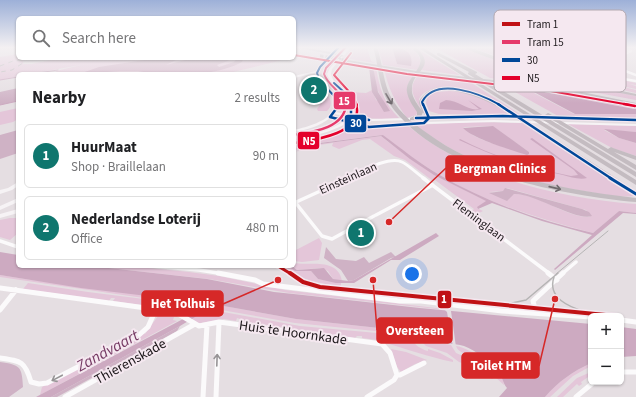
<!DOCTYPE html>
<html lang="en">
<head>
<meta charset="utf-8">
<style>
  :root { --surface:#fff; --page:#f6f6f6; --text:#202124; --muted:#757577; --line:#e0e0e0; --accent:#0f766e }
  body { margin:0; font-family:"Source Sans 3",sans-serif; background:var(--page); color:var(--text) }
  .controls { position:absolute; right:12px; bottom:12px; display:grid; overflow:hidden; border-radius:6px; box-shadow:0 1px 3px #0004 }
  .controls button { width:36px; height:36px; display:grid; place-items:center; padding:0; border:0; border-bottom:1px solid var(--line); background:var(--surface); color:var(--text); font:20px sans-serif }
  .you { position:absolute; left:412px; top:274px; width:14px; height:14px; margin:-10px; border:3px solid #fff; border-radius:50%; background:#1a73e8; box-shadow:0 0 0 6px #1a73e833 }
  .badge { display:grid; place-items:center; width:26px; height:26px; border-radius:50%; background:var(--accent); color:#fff; font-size:13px; font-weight:700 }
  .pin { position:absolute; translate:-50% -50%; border:2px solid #fff; box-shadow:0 1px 4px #0006 }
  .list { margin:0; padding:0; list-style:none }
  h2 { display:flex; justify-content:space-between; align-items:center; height:52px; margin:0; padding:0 16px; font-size:17px }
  h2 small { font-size:13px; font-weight:400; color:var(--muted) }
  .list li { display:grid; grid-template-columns:26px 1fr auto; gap:12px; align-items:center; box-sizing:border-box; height:64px; margin:0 8px 8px; padding:0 8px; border:1px solid var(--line); border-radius:6px }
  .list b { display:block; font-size:15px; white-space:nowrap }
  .list p { margin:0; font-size:13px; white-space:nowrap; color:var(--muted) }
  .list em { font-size:13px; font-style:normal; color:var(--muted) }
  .icon { flex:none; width:22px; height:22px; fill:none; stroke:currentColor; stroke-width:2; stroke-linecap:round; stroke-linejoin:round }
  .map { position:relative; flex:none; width:636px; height:397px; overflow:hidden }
  .search { position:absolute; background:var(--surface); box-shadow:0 1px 3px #0004; left:16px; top:16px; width:280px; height:44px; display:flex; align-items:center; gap:10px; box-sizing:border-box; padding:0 14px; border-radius:6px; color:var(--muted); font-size:15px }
  .panel { position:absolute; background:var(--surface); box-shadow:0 1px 3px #0004; left:16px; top:72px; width:280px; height:196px; border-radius:6px }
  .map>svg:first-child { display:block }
  .green { fill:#e4c6d9; fill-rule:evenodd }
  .forest { fill:#cfb2c5 }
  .water { fill:#cdaac1 }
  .pier { fill:#e5dee2 }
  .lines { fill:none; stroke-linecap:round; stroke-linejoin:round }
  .stream { stroke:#cdaac1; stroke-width:1 }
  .primary-tunnel { stroke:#bdb6ba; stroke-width:3.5; stroke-dasharray:3.5 2; stroke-linecap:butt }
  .street-far3 { stroke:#fbfafb; stroke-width:2.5 }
  .street-far2 { stroke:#fbfafb; stroke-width:3 }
  .street-far1 { stroke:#fbfafb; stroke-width:3.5 }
  .street { stroke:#fbfafb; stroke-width:5 }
  .secondary { fill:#f6f3f5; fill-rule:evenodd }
  .primary { fill:#c5bfc3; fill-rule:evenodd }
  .highway { fill:#c4bcc1; fill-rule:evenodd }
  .tram-far1 { stroke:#b5b4b4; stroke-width:1 }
  .tram { stroke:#b5b4b4; stroke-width:1.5 }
  .rail { stroke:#b5b4b4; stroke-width:1; stroke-dasharray:4.5 4.5; stroke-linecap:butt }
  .bus-1-far2-casing { stroke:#f5e8f0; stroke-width:4 }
  .bus-1-far1-casing { stroke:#f5e8f0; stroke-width:5 }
  .bus-1-casing { stroke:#f5e8f0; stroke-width:6 }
  .bus-2-far1-casing { stroke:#f5e8f0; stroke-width:4 }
  .bus-2-casing { stroke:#f5e8f0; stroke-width:5 }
  .bus-1-far2 { stroke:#004899; stroke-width:2 }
  .bus-1-far1 { stroke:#004899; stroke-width:2.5 }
  .bus-1 { stroke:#004899; stroke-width:3 }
  .bus-2-far1 { stroke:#e4002b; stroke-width:2 }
  .bus-2 { stroke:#e4002b; stroke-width:2.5 }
  .tram-1-far1-casing { stroke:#f5e8f0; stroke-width:6 }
  .tram-1-casing { stroke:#f5e8f0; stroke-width:7 }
  .tram-2-far1-casing { stroke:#f5e8f0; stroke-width:4 }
  .tram-2-casing { stroke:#f5e8f0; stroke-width:5 }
  .tram-1-far1 { stroke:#c01115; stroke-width:3 }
  .tram-1 { stroke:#c01115; stroke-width:4 }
  .tram-2-far1 { stroke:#e63a6b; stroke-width:2 }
  .tram-2 { stroke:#e63a6b; stroke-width:2.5 }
  .oneway { stroke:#706a6e }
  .oneway2 { stroke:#979496 }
  .labels { text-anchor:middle; stroke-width:4; stroke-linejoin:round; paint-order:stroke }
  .street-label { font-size:12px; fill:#1c171a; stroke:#f5e8f0 }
  .near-street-label { font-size:14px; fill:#1c171a; stroke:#f5e8f0 }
  .near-water-label { font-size:16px; font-style:italic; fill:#753963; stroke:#f5e8f0 }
  .key { fill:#f5e8f0; stroke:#b4a9b0; stroke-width:1 }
  .key-label { font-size:11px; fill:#1c171a }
  .leader { fill:none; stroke:#d62828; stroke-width:1.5 }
  .callout-dot { fill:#d62828; stroke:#f5e8f0; stroke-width:1.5 }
  .callout { fill:#d62828; stroke:#d62828; stroke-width:1.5 }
  .callout-label { font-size:13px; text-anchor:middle; font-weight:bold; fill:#fff }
  .line-badge { stroke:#f5e8f0; stroke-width:1.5 }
  .badge-label { font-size:11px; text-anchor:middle; font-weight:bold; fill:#fff }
</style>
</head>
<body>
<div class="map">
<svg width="636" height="397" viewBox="0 0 636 397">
  <rect width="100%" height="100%" fill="#e5dee2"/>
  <path class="green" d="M352 47H367L371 61 375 63 350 59 347 61 349 62 348 63 341 62Z
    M378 47H392L397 64 408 52 401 47H411C419 54 423 60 418 70L383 65Z
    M434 47H461L505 63 548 77 636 96V100L560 86 490 78Z
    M469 47H494L556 66 636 83V85L629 84 636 86V89L589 79 636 90V93L559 76Z
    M418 50H419L460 75 422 70 424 63Z
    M18 54V58H24L23 64H32L60 58 137 59 291 58 225 74H57L56 71 81 65 29 74H18V76L0 80V57Z
    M373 67H376C379 87 384 104 399 118 388 119 362 121 355 112L354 104 347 93 349 92 366 93 372 90 376 100 385 105 376 87Z
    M384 68 415 73 409 82 407 87 418 112 416 115 407 118C395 102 388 88 384 68Z
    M419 74 467 80 521 115C509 115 500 103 489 97 474 89 429 79 419 99L420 108C412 93 408 88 419 74Z
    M499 83 557 90 636 104V109L544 92 534 93 574 114H636V119L558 116Z
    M449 91C472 91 492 102 510 115L439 114 429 111 426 103 427 97 436 92Z
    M327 95C332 99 332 107 327 111H318L317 109 320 105 315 100 328 96Z
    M18 108V119L13 122 0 125V112Z
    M472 122 522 123 634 196C619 198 604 194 589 192 528 183 464 164 416 125ZM491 126 494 127 529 152C512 150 476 141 463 128L465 127Z
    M568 124 636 126V132L604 130 619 138 636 143V156L612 148Z
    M408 126C470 177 557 198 636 204V213L619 211 593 233C540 219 486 203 438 174 419 163 401 149 383 135L310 144 294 151V140L333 135 357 127 384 128ZM507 188 582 209 586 210 590 217C567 218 537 193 514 194L510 196 489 192 503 191Z
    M381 136C415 164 447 182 487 201L477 208 483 211 477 214 471 212 474 209 435 180 433 181 405 160 394 156 370 139 362 140 339 149 332 146 333 143 313 146 294 153 313 145Z
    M10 218H18V233L10 240 0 237V220Z
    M319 238 322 243 319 260 302 262 294 261V251Z
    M294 263C309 266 338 257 342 281L333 279 328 271 320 268 297 270 292 266H294Z
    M90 266H128L189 272 219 276 285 290 444 309 446 310 289 293 209 279Z
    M283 266H288L298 271H311L318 279 341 283V286C320 284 300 280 283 266Z
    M0 275C68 286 137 293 205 303V307L0 277Z
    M28 283 88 292 152 300 149 306 113 301 115 298H111L109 301 23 289Z
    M218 305 296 319 425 333 427 341 451 345 456 353 475 361 476 368 459 362 447 353 426 346 415 335 295 323 210 308Z
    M207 309 300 326 377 333V340L362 338V336H357L355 338 240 321V319L237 318 236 321 224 319 201 323H198L191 318Z
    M158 316 174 317 173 320 177 321 40 395 42 387 144 333 145 334Z
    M379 333 411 338C415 345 420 349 428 351V349L440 353 453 360V362C428 357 404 348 379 341Z
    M456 346C470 348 503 369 504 385L495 377 492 379 481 371C483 352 461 359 456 346Z
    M391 349 406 352 427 360 415 364 401 372 397 367Z
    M591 363V366L573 376 550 397H545C559 381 572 372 591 363Z
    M591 372V375L581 382 582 384 579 386 577 384 563 397H557L577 378Z"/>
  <path class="forest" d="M369 67H373L378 92 390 111 384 112 372 92Z
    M18 88V101L0 105V92Z
    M18 130V153L0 159V135Z
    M505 188 582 209 589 212 592 216C577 222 534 193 514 194L507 201 489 193 503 191Z
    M326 247 336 259 356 261 364 257 369 263 391 252 396 257 391 258 354 280 348 281 341 270 324 258Z
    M180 326 177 331 57 397H51Z
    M0 362C20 365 22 366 23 387L9 397H0Z"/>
  <path class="water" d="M392 47C404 47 414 53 411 66L397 64Z
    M157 58H180L166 65 193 58H230L228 61 217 65 219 67 234 62 237 58H247L246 60 243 59 242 62C223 72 202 74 181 74L182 72 156 74 138 71H120L79 74 99 67Z
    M532 91 544 92 634 109H636V114H575Z
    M446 100C458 100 470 112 479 109L468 100 482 109 472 111 439 109 440 103Z
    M493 126 529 152V154L527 155C512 150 473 139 463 128Z
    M604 129 636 132V143L619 138Z
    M383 135C402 149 419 163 438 174 486 202 540 221 593 233L619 211 636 213V214L623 213 555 270 554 269 592 235 542 221 492 203 478 209 477 207 486 201 434 175 410 159 381 136 313 145 294 152 312 144Z
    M532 138 587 178C580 180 570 177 563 175 527 168 493 156 459 140L460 139C495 157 532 168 571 176L578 175 574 170 530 139Z
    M436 233 439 236 400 260H391L354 283H336L318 279 311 271H295L288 266H292L297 270 324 268 333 279 348 281 354 280Z
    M0 252 18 255V266H91L207 279 274 292 303 295 420 308 591 324V363C572 372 559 381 545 397H499L507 388C503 384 503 377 498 372 490 363 476 350 464 346 454 343 438 343 427 341L425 333 296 319 218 305 210 308 180 326 51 397H36L200 310 205 307V303L81 288 0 275Z
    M621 327 636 329V356L621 357Z"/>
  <path class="pier" d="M444 309H452L451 311 456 347H453L447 312Z"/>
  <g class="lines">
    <path class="stream" d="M31 74 58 70
      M0 80 18 77
      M0 105 18 101"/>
    <path class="primary-tunnel" d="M320 56 348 61"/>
    <path class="street-far3" d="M501 47H507
      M528 47 590 69 631 51 619 47
      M604 63 636 75
      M590 69 606 76 636 81"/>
    <path class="street-far2" d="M346 179C359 173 389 155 402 162 410 166 417 174 425 179"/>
    <path class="street-far1" d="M423 178 550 274
      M295 202 322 236 332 239 374 216
      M294 203 349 178
      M376 215 433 185
      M0 241 18 247
      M151 266 199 270 224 274
      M562 274 576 262"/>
    <path class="street" d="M218 273 255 280 263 284 400 301H421L502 311 591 317
      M548 273 557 280
      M0 288 175 312 199 326 219 322 382 344 390 353 397 375
      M0 310 16 290
      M536 313 533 301 563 273
      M621 320 636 322
      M0 358C21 361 25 361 31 382L39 384 47 383 139 335 148 327 156 309
      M621 372H636
      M397 375H400L424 363
      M65 397 195 324
      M203 397 207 325
      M216 397 219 322
      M367 397 394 380 397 375
      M576 397 594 382"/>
    <path class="secondary" d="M337 47H340L321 67 319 73C319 76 319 77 321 79 327 90 347 97 336 112L350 115C350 113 350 110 350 108 349 95 331 87 327 74L330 68 348 47H351L332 69 331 74C334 87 349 93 353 106 354 109 354 112 353 115L372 119 412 118 414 119 412 120 372 121 352 117 349 121 369 126 424 122 494 120 636 124V126L494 122 424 124 369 128 347 123C330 133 312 136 294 139V137C311 134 328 131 343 122L330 118C320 126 307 130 294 132V130C309 127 347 116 333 95 327 86 318 84 315 73L294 78V76L316 71 319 66ZM335 114 348 117 345 120 333 117Z
      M18 182V186L12 190 0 194V190L8 188Z
      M18 198V202L0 210V206Z
      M18 209V213L0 218V214Z"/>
    <path class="primary" d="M294 47H302L336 53 339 56 342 55 344 56 340 57 342 59 340 60 337 58 325 60 294 55V53L325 58 336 56 335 55Z
      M347 60 423 72 562 88 636 103V105L562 90 423 74 348 62H347Z"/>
    <path class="highway" d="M373 47H377C383 64 383 84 392 99 400 113 414 124 427 133 485 176 565 190 636 198V202C559 195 435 171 389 103 378 87 379 65 373 47Z
      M411 47H416C438 69 412 69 412 89 411 97 418 105 423 112L421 117H426C424 113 421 110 420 106 418 101 420 99 424 95 439 77 482 94 500 103L636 191V196L515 118 430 120 424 125 421 123 424 120H410V118L417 115V112C413 106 408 99 407 92 404 78 428 67 418 54 416 52 413 50 411 47ZM447 90C471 93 490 101 511 115L431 117 425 105V100C432 92 436 91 447 90Z
      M417 47H422L636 180V185Z
      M463 47H469C524 68 579 82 636 94V96C594 88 553 78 512 65 496 60 478 55 463 47Z
      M437 53H439L477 72V73L475 74 636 172V177L468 74V73L469 72 437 55Z
      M548 113 552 115 636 118V122L558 119 608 149 611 147 613 148 636 156V160L614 152 636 165V170L546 116 545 115Z"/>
    <path class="tram-far1" d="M556 274 608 231"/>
    <path class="tram" d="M554 277C547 298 569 307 586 312
      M512 303 526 300 558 273"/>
    <path class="rail" d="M0 66 13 61 21 60 23 63 12 70 0 72"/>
    <g class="bus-1-far2-casing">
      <path id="bus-1-far2" d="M334 83 345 93 351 105
        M336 105V98L320 81 317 73 320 67 339 47
        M423 105 422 102C436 76 481 94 500 105"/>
    </g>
    <g class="bus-1-far1-casing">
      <path id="bus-1-far1" d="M336 104V109L330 117 369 127 424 123 429 118 423 104
        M351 104V116L369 120
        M498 104 612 179
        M416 118 503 116 636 120"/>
    </g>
    <g class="bus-1-casing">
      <path id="bus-1" d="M610 178 636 194"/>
    </g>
    <g class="bus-2-far1-casing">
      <path id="bus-2-far1" d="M351 53 334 75 353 96 357 105
        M294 55 407 74 545 90 630 105"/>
    </g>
    <g class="bus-2-casing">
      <path id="bus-2" d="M624 104 635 106
        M295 143C315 140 365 133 356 104"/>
    </g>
    <use href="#bus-1-far2" class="bus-1-far2"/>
    <use href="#bus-1-far1" class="bus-1-far1"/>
    <use href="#bus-1" class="bus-1"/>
    <use href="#bus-2-far1" class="bus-2-far1"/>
    <use href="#bus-2" class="bus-2"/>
    <g class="tram-1-far1-casing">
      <path id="tram-1-far1" d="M278 266 291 274"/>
    </g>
    <g class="tram-1-casing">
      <path id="tram-1" d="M290 273 303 282 320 287 616 316"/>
    </g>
    <g class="tram-2-far1-casing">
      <path id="tram-2-far1" d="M346 47 326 68 324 74C329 87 341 90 346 105"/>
    </g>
    <g class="tram-2-casing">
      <path id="tram-2" d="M294 135C313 132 345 128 346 104"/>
    </g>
    <use href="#tram-1-far1" class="tram-1-far1"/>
    <use href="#tram-1" class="tram-1"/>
    <use href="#tram-2-far1" class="tram-2-far1"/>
    <use href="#tram-2" class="tram-2"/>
  </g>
  <defs><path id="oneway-shaft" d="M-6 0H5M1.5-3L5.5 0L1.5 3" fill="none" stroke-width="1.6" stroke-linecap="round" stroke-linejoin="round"/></defs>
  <g class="oneway">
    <use href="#oneway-shaft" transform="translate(389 99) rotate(60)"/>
    <use href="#oneway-shaft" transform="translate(555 188) rotate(13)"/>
  </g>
  <g class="oneway2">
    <use href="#oneway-shaft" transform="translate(217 360) rotate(-88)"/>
    <use href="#oneway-shaft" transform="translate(57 378) rotate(152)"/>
  </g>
  <linearGradient id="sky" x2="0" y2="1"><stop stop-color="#9db0d8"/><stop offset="0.46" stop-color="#f3f0f2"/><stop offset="1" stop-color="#f3f0f2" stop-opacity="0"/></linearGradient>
  <rect width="636" height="103" fill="url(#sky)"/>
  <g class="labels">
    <g class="street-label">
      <text transform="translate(348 178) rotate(-24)" y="4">Einsteinlaan</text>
      <text transform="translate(479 220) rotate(37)" y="4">Fleminglaan</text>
    </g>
    <g class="near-street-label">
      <text transform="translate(293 332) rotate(8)" y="5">Huis te Hoornkade</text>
      <text transform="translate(130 361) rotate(-29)" y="5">Thierenskade</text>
    </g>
    <g class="near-water-label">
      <text transform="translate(107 350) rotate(-29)" y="6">Zandvaart</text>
    </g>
  </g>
  <rect x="494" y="10" width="132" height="82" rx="6" class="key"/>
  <rect x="502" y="22" width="18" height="4" fill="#c01115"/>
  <rect x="502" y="40" width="18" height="4" fill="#e63a6b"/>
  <rect x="502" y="58" width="18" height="4" fill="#004899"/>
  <rect x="502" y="76" width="18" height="4" fill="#e4002b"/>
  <g class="key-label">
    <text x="527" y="28">Tram 1</text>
    <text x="527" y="46">Tram 15</text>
    <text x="527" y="64">30</text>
    <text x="527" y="82">N5</text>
  </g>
  <path class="leader" d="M389 222L446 168M278 280L223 304M373 280L377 330M555 299L539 366"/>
  <g class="callout-dot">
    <circle cx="389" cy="222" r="4"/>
    <circle cx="278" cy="280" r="4"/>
    <circle cx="373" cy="280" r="4"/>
    <circle cx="555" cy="299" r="4"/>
  </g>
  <g class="callout">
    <rect x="446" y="156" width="108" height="25" rx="4"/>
    <rect x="142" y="291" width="81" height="25" rx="4"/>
    <rect x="377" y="318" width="75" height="25" rx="4"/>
    <rect x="462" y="353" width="77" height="25" rx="4"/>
  </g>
  <g class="callout-label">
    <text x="500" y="173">Bergman Clinics</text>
    <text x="183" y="308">Het Tolhuis</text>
    <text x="415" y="335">Oversteen</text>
    <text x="501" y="370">Toilet HTM</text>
  </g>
  <g class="line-badge">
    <rect x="333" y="91" width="23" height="19" rx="4" fill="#e63a6b"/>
    <rect x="344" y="114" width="23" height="19" rx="4" fill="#004899"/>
    <rect x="297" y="131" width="23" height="19" rx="4" fill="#e4002b"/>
    <rect x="437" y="290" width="15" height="19" rx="4" fill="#c01115"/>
  </g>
  <g class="badge-label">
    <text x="344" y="105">15</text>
    <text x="356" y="127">30</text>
    <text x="309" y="145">N5</text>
    <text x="444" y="303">1</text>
  </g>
</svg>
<div class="controls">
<button>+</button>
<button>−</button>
</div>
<div class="you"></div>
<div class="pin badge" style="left:361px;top:233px">1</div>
<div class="pin badge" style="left:314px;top:90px">2</div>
<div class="search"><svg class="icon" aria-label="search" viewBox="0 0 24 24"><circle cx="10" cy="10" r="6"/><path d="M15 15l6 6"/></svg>Search here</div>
<section class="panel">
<h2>Nearby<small>2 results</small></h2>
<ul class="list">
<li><span class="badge">1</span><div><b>HuurMaat</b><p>Shop · Braillelaan</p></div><em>90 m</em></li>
<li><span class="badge">2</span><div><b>Nederlandse Loterij</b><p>Office</p></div><em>480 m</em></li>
</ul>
</section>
</div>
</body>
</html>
